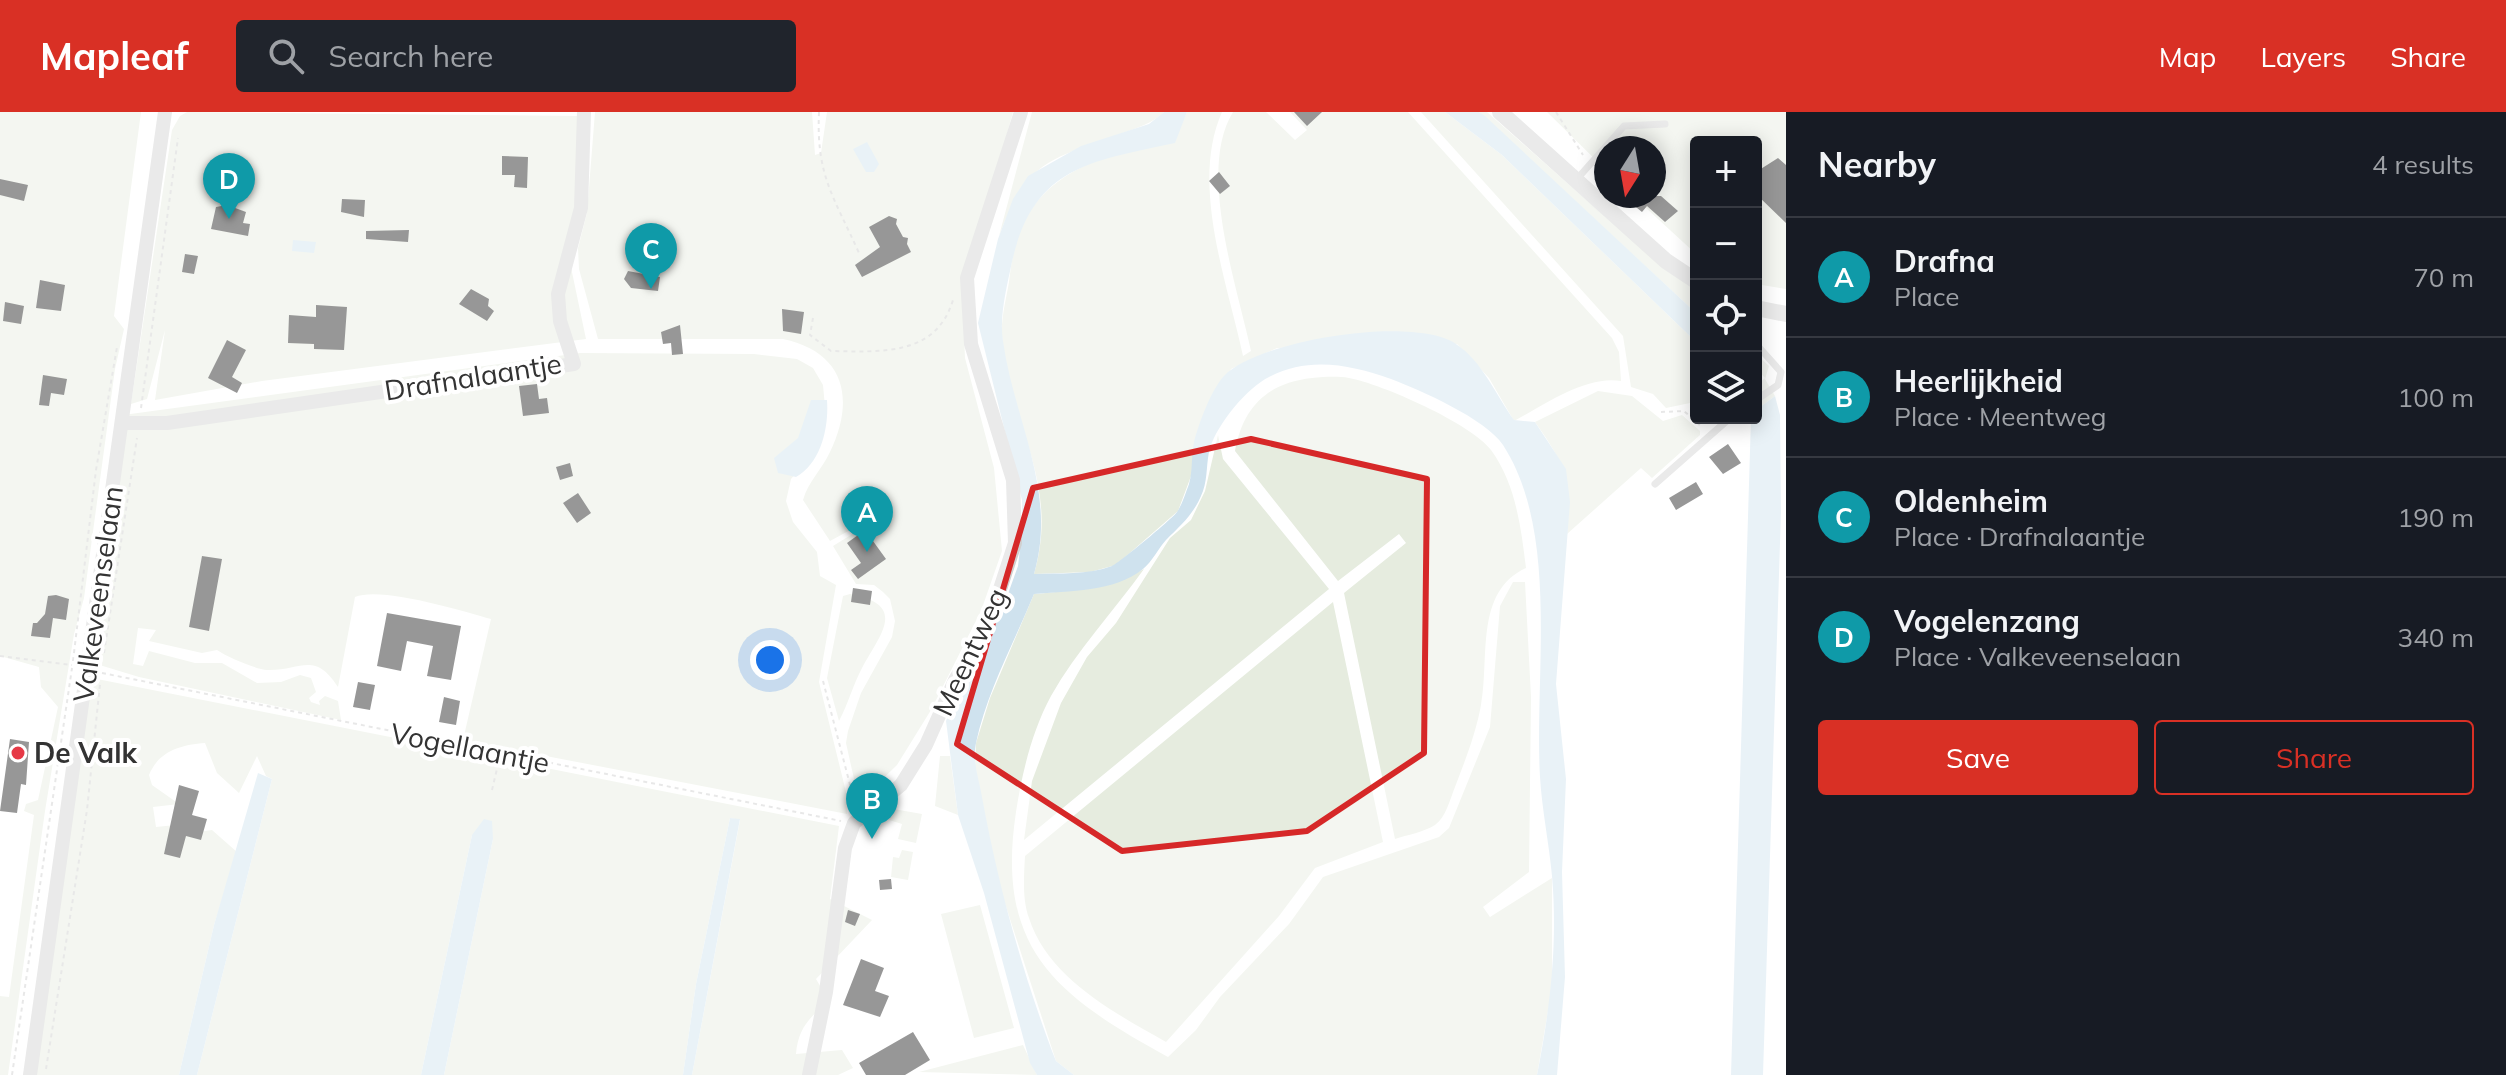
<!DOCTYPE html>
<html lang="en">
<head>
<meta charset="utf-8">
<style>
  :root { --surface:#171b24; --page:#20242c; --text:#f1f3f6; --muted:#9ea1a6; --line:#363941; --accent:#d93025 }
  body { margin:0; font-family:Mulish,sans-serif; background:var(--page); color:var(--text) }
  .controls { position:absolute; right:24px; top:24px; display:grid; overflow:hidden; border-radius:8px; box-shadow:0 4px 20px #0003 }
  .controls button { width:72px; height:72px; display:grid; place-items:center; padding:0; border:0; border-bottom:2px solid var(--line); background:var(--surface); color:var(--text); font:40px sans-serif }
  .compass { position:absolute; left:1594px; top:24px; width:72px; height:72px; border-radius:50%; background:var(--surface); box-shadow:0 4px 20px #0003; rotate:191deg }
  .you { position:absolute; left:770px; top:548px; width:28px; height:28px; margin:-20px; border:6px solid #fff; border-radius:50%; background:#1a73e8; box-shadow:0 0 0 12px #1a73e833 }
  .badge { display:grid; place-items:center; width:52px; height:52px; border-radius:50%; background:var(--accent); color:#fff; font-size:26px; font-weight:700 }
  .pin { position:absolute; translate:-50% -66px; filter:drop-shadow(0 2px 4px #0008) }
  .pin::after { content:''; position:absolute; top:42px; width:28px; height:24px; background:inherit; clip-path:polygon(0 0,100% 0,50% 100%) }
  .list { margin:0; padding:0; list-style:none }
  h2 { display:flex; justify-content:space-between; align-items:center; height:104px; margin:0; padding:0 32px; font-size:34px }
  h2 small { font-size:26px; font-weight:400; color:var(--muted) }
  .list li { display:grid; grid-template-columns:52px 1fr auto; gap:24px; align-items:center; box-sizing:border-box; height:120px; padding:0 32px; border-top:2px solid var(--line) }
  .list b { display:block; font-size:30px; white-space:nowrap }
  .list p { margin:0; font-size:26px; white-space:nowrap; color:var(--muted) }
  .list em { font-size:26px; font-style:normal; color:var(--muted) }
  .actions { display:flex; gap:16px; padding:24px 32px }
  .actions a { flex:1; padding:18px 0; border:2px solid var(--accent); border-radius:8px; text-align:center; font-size:28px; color:var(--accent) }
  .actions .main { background:var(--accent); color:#fff }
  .icon { flex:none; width:44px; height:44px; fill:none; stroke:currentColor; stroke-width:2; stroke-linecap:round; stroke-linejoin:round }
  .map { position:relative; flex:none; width:1786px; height:963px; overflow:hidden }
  header { display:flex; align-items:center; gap:48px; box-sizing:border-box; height:112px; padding:0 40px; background:var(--accent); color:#fff }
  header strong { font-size:38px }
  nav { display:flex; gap:44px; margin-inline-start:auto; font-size:28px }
  .search { width:560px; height:72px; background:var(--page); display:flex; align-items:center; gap:20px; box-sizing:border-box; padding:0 28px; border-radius:8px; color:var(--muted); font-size:30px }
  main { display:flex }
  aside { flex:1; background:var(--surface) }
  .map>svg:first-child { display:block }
  .green { fill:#e6ecdf }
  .water { fill:#cfe2ee }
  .building { fill:#1a1a1a }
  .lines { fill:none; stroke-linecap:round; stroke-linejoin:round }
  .path { stroke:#cdcdcd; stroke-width:2; stroke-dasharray:4 4; stroke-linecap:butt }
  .service { stroke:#d0d0d0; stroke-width:7 }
  .minor { stroke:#d0d0d0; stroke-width:14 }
  .tertiary { stroke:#d0d0d0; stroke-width:16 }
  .marked { fill:none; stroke:#d62828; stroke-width:6; stroke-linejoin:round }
  .poi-dot { fill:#e63946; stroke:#fff; stroke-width:3 }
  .labels { text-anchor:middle; stroke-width:8; stroke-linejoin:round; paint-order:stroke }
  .street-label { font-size:28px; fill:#333; stroke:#fff }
  .poi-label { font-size:28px; font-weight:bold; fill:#333; stroke:#fff; text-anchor:start }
</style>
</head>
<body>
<header>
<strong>Mapleaf</strong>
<div class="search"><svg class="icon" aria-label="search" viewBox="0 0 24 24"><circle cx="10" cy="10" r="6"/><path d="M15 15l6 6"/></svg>Search here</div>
<nav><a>Map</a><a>Layers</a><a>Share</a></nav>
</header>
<main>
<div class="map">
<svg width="1786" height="963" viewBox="0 0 1786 963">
  <rect width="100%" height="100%" fill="#fff"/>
  <path class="green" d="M0 0H141L114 204 124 217 115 257 84 486 74 522 45 699 8 963H0V884L9 885 34 703 24 699 26 692 38 688 58 595 41 575 39 555 0 544Z
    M187 0 579 4V73L568 141 586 227 262 269 155 288 165 218 147 287 131 292 172 18 180 4Z
    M595 0H812L815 43 821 41 827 0H1013L978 126 963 200 965 246 994 356 1002 439 981 499 931 598 897 653 863 686 858 685 846 631 848 619 861 581 892 525 895 509 890 487 883 480 874 473 856 472 833 434 875 408 865 396 857 400 854 416 830 429 803 388C808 370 822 357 830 340 856 286 844 240 783 227H598L579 157 578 136 587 101Z
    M1032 0H1164C1151 12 1137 16 1120 22 1047 49 1029 47 999 124Z
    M1187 0H1222C1190 72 1227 169 1243 244L1251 239C1237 174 1197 58 1233 0H1266L1295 28 1307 18 1290 0H1408L1612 226 1619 240 1621 269C1586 263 1544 293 1514 309L1489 266 1457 232 1277 236 1231 257 1178 399 1116 453 1090 460 1034 462C1061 369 1008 311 1002 224 1001 206 1006 188 1009 170 1011 153 1014 132 1021 116 1037 78 1074 54 1113 43 1146 33 1171 38 1187 0Z
    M1421 0H1445L1502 43 1696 230V298L1690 291 1666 296 1653 282 1631 275 1623 224Z
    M1479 0H1487L1609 108 1696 177V201Z
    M1547 0H1786V177L1756 172V30H1696V142L1633 84H1654V36H1606V58Z
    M580 241 754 242 797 247 813 256 823 273 825 295 806 349 791 367 786 389 793 410 817 440 820 464 836 473 819 570 846 680 847 702 463 628 491 507C462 499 381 474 355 485L338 575C314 538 301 559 267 558 255 557 227 545 217 538L202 541 149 529 156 518 138 516 133 552 143 554 149 539 195 551H222L257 571 281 570 300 563 311 566 316 580 309 586 311 590 320 593 319 589 325 584 338 589 341 608 139 565 93 551 123 303Z
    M1756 242 1769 254 1765 267 1775 284 1756 298V274L1765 266 1756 256Z
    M1312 266C1324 265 1337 264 1349 266 1382 272 1472 312 1491 338 1516 372 1521 416 1526 456 1474 480 1490 546 1481 593 1476 621 1465 649 1455 675 1450 687 1446 705 1435 713 1424 720 1407 723 1395 727L1344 481 1406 431 1399 422 1338 469 1235 339C1243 295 1267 271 1312 266Z
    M1598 279 1632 284 1663 309 1682 303 1700 319V323L1652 366 1641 356 1567 422C1572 369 1565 352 1535 310Z
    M1218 323 1223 347 1329 477 1024 728 1032 669 1061 591 1087 545 1116 511 1170 426 1191 408 1205 379Z
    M1144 457C1113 500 1077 538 1051 584 1032 619 1022 661 1016 700 995 838 1057 884 1168 945L1196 918 1220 885 1289 812 1323 765 1439 725 1449 716 1490 615 1500 494 1513 470H1525L1531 585 1529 760 1483 795 1490 805 1552 766V876L1537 963H1074L1056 949 999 773 975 654 976 631 990 586 1034 482C1074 479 1109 475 1144 457Z
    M850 482C909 493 880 522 862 556 853 573 848 592 839 609L827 566 843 484Z
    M1333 490 1383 730 1315 756 1279 804 1166 930C1115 901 1048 866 1029 806 1022 787 1024 764 1025 744Z
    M92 566 839 714 830 787 872 808 816 867 829 889C810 905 798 916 796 942L842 938 853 956 838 963H692L740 708 730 706 696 872 683 963H444L493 727 472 723 421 963H197L272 667 266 664 257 644 239 681 217 661 205 631C180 633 159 639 149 663L152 673 179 692 153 695 156 715 185 712 186 722 212 718 237 740 214 813 179 963H35Z
    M940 644H950L958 703 935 694Z
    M888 696 922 702 916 731 898 727 902 712 886 707Z
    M902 738 913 740 908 768 891 765 893 745 899 746Z
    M980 793 1014 916 974 926 941 802Z
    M1023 933 1037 963 919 960Z"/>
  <path class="water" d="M1164 0H1187L1175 31C1092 49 1033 54 1012 150 1007 174 999 204 1003 229 1014 309 1058 379 1034 462 1060 461 1087 463 1112 454 1119 451 1172 407 1177 400 1182 393 1186 380 1189 372 1193 358 1191 344 1194 330 1199 311 1211 278 1224 264 1258 228 1414 203 1456 232 1482 249 1496 283 1514 308L1535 310 1566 357 1570 390 1556 572 1566 667 1562 760 1565 865 1557 963H1537C1550 897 1558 832 1552 764 1549 731 1542 698 1540 665 1534 564 1560 421 1503 333 1486 307 1420 278 1391 267 1351 253 1309 244 1269 265 1247 276 1218 311 1210 336 1206 350 1208 365 1203 379 1195 401 1182 412 1166 428 1158 437 1152 450 1143 457 1115 480 1068 479 1034 482 1014 531 987 579 976 631 972 649 979 667 982 685 998 772 1021 856 1052 939L1056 949 1074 963H1037L1030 951 984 781 958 703 946 609 956 583 1004 493 1018 454 1022 419V388L978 211 998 127 1013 87 1028 64 1081 34 1149 12Z
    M1445 0H1479L1485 4 1696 201V230L1502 43Z
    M867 30 879 52 874 60H866L853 37Z
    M293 128 316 130 314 141 292 139Z
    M1775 284 1780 303 1781 400 1763 963H1731L1751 306H1756V298Z
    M811 288H827C829 316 821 351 796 365L778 361 774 346 798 326Z
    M258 661 272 667 197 963H179L214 813Z
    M730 706 740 707 692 963H683L696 872Z
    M484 707 492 709 493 727 444 963H421L472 723Z"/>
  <path class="building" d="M1294 0H1322L1307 14Z
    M502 44 528 45 527 76 514 75 515 63H502Z
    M1778 46 1786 53V111L1756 82V60Z
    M1219 60 1230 74 1220 82 1209 69Z
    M0 67 28 73 24 89 0 83Z
    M1636 84H1661L1678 99 1665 110 1647 94 1642 100 1631 91Z
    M342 87 365 88 364 105 341 100Z
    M227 93 246 100 243 111 250 112 248 124 211 117 216 95Z
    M889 104 897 107 896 112 903 125 908 126 907 132 911 140 862 165 855 153 880 135 869 115Z
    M409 118 408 130 366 127V119Z
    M185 142 198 144 194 162 182 160Z
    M628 159 660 165 658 179 631 176 624 167Z
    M40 168 65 173 61 199 36 196Z
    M471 177 489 187 488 194 494 199 487 209 459 192Z
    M5 190 24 194 21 212 3 209Z
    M316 193 347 195 344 238 314 237V232L288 231 289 203 316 205Z
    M782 197 804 200 801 222 783 219Z
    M680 213 683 242 672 243 671 231 663 232 661 220Z
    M227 228 246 238 232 265 242 271 237 281 208 266Z
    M43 263 67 267 64 283 51 281 49 294 39 293Z
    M537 272 539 287 547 286 549 301 523 304 519 274Z
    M1728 332 1741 351 1723 362 1709 345Z
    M570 351 573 364 560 368 556 355Z
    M1696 370 1703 382 1676 398 1669 386Z
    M578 381 591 401 577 411 563 391Z
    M865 418 886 447 858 467 851 458 861 451 847 431Z
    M202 444 222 447 209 519 189 515Z
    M853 476 872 479 870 493 851 490Z
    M56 483 69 487 66 508 53 506 50 526 31 524 33 511H37L45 502 48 484Z
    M387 501 461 514 451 568 427 564 433 534 407 529 401 559 377 554Z
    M358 570 375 573 370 598 353 595Z
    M444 585 460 589 456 613 439 610Z
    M10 627 29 630 26 673 21 672 17 701 0 699Z
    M179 673 199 679 192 703 207 707 201 728 186 724 180 746 164 742Z
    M891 767 892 777 880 778 879 768Z
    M848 798 860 802 855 814 845 810Z
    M861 847 884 856 875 879 889 884 880 905 843 893Z
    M913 920 930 948 905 963H866L859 951Z"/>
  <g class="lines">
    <path class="path" d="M819 0C816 64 834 85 859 141
      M1556 0 1583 43
      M813 206 810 223 831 239C882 240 936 244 953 188
      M141 296 178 26
      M1661 300 1684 299 1701 314
      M104 541 137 326
      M0 544 72 553
      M73 549 96 358 117 235
      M102 561 841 709
      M823 569 855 692
      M492 678 500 644
      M46 957 87 698 100 572
      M12 963 72 556"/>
    <path class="service" d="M1577 67 1624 14 1665 12
      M1756 232 1781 260 1778 273 1756 288
      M1655 372 1730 306"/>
    <path class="minor" d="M122 311H167L574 252 560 209 558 182 581 96 584 0
      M30 963 165 0
      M809 963 826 880 845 736 854 711 901 673 926 633 955 568 988 514 1015 431 1013 368 971 232 967 166 1021 0"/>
    <path class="tertiary" d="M1500 0 1666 149 1696 169
      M1756 196 1786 202"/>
  </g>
  <path d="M0 0H1786V963H0ZM1251 327 1427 367 1424 641 1307 719 1122 739 957 632 1033 376Z" fill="#fff" fill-opacity=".55" fill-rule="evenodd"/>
  <path class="marked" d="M1251 327 1427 367 1424 641 1307 719 1122 739 957 632 1033 376Z"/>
  <circle class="poi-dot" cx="18" cy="641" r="8"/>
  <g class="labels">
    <g class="street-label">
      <text transform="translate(473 265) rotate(-9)" y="10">Drafnalaantje</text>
      <text transform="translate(98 482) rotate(-82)" y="10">Valkeveenselaan</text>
      <text transform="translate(970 540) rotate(-65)" y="10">Meentweg</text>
      <text transform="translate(470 636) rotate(11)" y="10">Vogellaantje</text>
    </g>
    <g class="poi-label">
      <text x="34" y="651">De Valk</text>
    </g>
  </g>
</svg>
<div class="controls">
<button>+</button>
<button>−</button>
<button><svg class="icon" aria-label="locate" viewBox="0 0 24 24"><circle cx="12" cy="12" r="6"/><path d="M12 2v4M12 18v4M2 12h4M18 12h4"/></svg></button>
<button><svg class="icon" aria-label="layers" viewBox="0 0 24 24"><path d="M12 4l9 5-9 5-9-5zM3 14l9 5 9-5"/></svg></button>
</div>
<svg class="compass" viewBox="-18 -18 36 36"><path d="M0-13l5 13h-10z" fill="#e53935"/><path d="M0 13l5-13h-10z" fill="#9ea1a6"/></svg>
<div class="you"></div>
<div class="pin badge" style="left:867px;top:440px;background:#0f9aa8">A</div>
<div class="pin badge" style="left:872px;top:727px;background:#0f9aa8">B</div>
<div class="pin badge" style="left:651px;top:177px;background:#0f9aa8">C</div>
<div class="pin badge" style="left:229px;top:107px;background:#0f9aa8">D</div>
</div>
<aside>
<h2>Nearby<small>4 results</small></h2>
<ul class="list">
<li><span class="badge" style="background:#0f9aa8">A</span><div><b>Drafna</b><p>Place</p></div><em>70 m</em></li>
<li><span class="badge" style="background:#0f9aa8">B</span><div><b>Heerlijkheid</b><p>Place · Meentweg</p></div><em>100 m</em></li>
<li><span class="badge" style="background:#0f9aa8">C</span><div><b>Oldenheim</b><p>Place · Drafnalaantje</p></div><em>190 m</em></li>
<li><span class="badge" style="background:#0f9aa8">D</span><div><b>Vogelenzang</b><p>Place · Valkeveenselaan</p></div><em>340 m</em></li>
</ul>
<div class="actions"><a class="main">Save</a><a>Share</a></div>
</aside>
</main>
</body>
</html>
